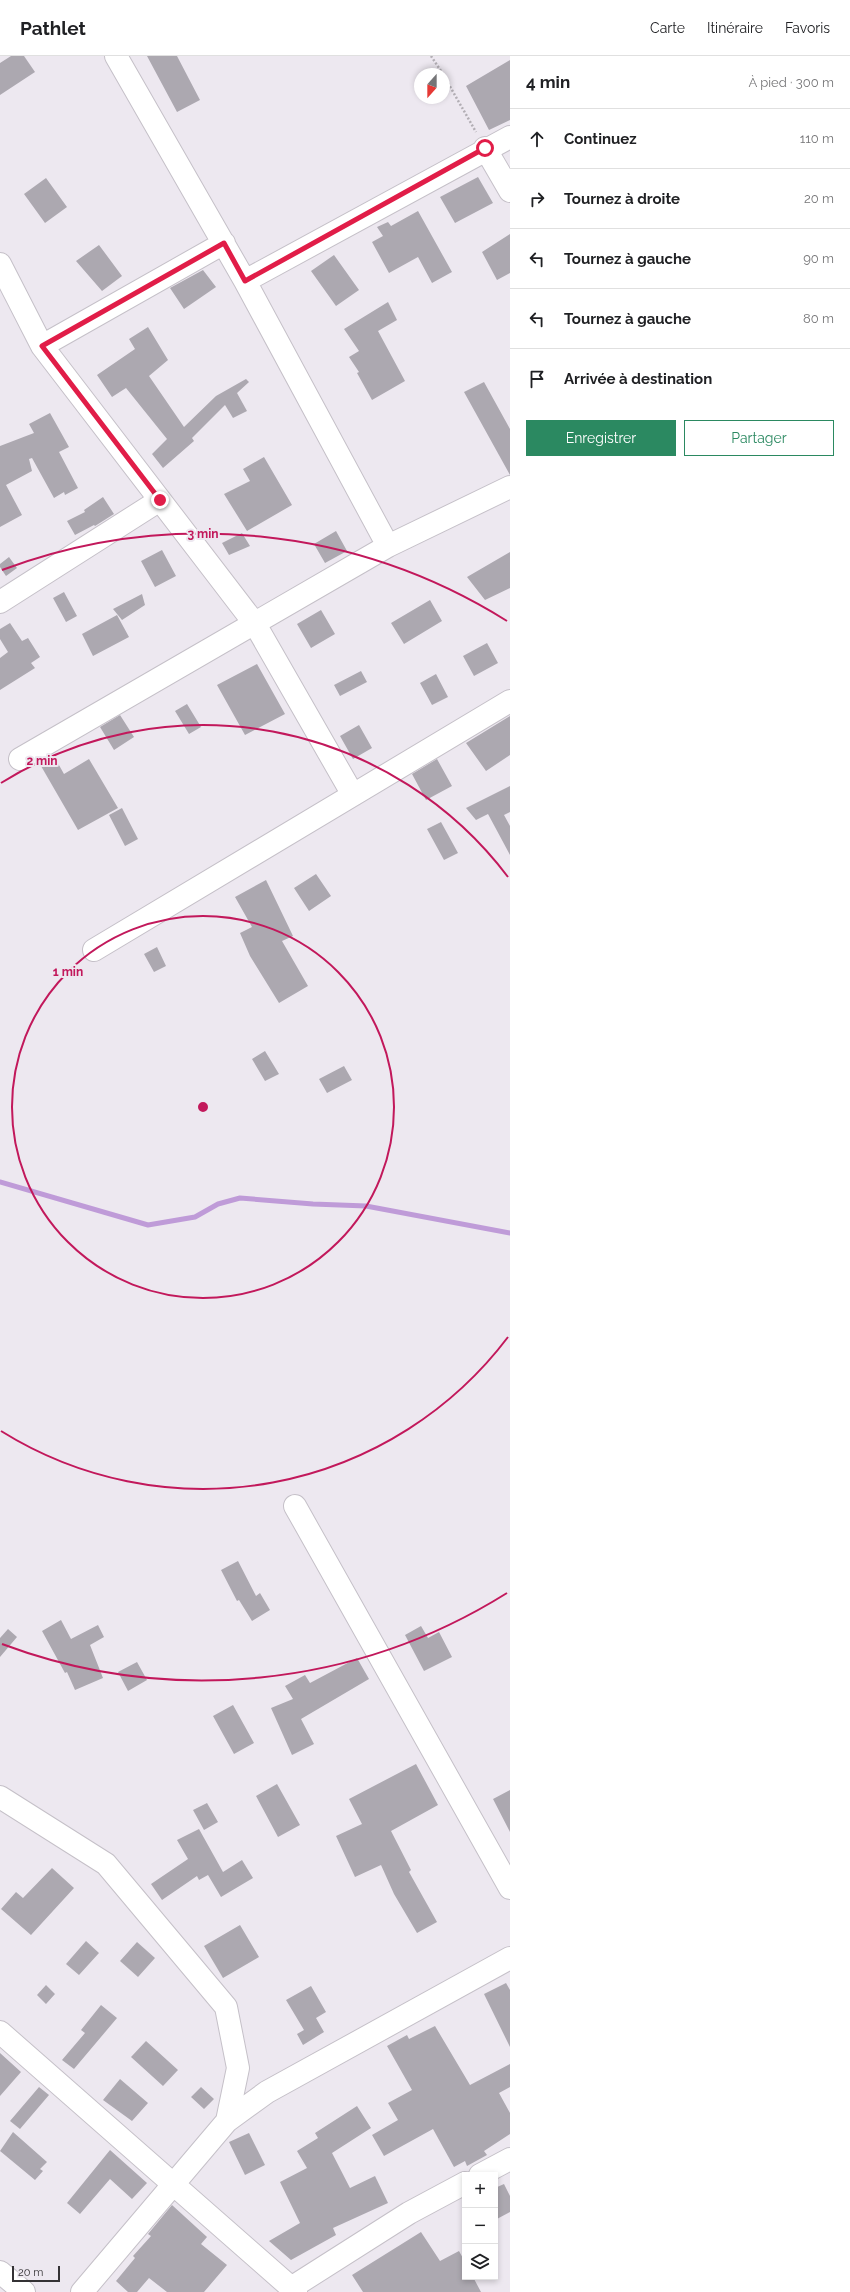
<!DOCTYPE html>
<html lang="fr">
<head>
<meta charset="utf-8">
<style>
  :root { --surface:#fff; --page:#f6f6f6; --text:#202124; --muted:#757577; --line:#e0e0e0; --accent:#2b8961 }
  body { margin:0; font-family:Raleway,sans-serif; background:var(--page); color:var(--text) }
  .controls { position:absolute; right:12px; bottom:12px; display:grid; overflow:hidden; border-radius:0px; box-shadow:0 2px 6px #0003 }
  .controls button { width:36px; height:36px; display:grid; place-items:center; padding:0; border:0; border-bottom:1px solid var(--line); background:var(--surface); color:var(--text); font:20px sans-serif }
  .compass { position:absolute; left:414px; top:12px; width:36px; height:36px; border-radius:50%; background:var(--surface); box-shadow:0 2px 6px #0003; rotate:201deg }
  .scale { position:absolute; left:12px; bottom:10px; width:48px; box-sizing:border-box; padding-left:4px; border:2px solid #343235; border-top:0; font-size:11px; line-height:14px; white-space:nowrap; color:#343235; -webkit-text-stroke:3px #ede8f0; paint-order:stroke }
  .stop { position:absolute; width:12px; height:12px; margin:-9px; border:3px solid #e11d48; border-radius:50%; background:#fff }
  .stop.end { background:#e11d48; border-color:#fff; box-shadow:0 1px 4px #0008 }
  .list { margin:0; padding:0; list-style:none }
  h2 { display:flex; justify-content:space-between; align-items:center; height:52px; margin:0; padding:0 16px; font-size:17px }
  h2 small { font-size:13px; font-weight:400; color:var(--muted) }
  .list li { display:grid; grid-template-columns:26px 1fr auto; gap:12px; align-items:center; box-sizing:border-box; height:60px; padding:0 16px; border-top:1px solid var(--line) }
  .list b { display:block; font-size:15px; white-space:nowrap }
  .list em { font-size:13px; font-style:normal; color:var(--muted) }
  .actions { display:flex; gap:8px; padding:12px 16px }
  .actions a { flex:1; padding:9px 0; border:1px solid var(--accent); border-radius:0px; text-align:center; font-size:14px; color:var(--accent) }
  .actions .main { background:var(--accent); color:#fff }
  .icon { flex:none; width:22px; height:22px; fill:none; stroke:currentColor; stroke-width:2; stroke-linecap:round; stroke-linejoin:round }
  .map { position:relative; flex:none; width:510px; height:2236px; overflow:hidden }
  header { display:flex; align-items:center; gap:24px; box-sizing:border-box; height:56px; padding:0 20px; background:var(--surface); border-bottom:1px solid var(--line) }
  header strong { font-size:19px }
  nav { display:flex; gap:22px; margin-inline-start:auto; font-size:14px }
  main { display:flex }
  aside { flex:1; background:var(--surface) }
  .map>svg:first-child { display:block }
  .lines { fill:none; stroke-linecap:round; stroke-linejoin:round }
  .stream { stroke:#bf9bd8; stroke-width:5 }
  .building { fill:#aca8b0 }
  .minor-casing { stroke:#c5c0c8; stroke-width:24 }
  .path { stroke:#b2aeb4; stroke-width:2.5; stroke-dasharray:2 2; stroke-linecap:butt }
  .minor { stroke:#fff; stroke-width:22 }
  .route { stroke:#e11d48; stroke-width:5 }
  .ring { fill:none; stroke:#c2185b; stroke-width:2 }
  .centre { fill:#c2185b; stroke:#ede8f0; stroke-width:2 }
  .ring-label { font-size:12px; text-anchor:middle; font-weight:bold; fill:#c2185b; stroke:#ede8f0; stroke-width:4; stroke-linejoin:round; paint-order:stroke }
</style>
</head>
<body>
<header>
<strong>Pathlet</strong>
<nav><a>Carte</a><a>Itinéraire</a><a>Favoris</a></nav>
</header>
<main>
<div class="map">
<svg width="510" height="2236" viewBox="0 0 510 2236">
  <rect width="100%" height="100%" fill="#ede8f0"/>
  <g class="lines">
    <path class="stream" d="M0 1126 148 1169 195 1161 218 1148 240 1142 313 1148 366 1150 510 1177"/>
  </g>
  <path class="building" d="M11 0H24L35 16 0 39V7Z
    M147 0H177L200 44 177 56Z
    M510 4V64L489 74 466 30Z
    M478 121 493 147 455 167 440 141Z
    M46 122 67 151 45 167 24 138Z
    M418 155 452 216 432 227 418 201 389 217 372 186 383 180 377 171 388 166 391 170Z
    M510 178V217L497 224 482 196Z
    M99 189 122 220 102 235 76 205Z
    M334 199 359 234 336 250 311 215Z
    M203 214 216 231 184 253 170 232Z
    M388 246 397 264 378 275 405 325 372 344 357 317 359 316 349 301 359 295 344 273Z
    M148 271 168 304 149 320 184 371 216 340 246 323 249 326 237 337 247 355 233 362 225 349 192 382 194 385 163 412 152 398 167 383 126 332 112 341 97 319 135 293 129 283Z
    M484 326 510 373V419L464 336Z
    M50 357 69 391 59 396 78 432 65 439 64 436 54 442 32 402 29 403 32 415 6 429 22 459 0 471V390L34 377 29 368Z
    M264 401 292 449 247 475 224 438 250 425 243 413Z
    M103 441 114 458 95 470 94 469 75 479 67 465 85 456 84 454Z
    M336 475 347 495 325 507 314 488Z
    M242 477 250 490 229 499 222 487Z
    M162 494 176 520 155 531 141 505Z
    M510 496V532L485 544 467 521Z
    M9 501 17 512 6 520 0 511V508Z
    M64 536 77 560 66 566 53 542Z
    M142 538 145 549 122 564 113 553Z
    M430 544 442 565 404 588 391 567Z
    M321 554 335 578 311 592 297 568Z
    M117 559 129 581 93 600 82 578Z
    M10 567 22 585 28 582 40 601 31 607 35 612 0 634V602L8 596 0 583V573Z
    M487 587 498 607 474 620 463 600Z
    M257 608 285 658 245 679 217 629Z
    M361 615 367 626 340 640 334 629Z
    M436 618 448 641 432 649 420 627Z
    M187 648 201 671 189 678 175 655Z
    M120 659 134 681 114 694 100 671Z
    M510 660V699L486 715 466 687Z
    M359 669 372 692 353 703 340 680Z
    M55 702 64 718 89 703 118 752 78 774 41 710Z
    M437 703 452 730 426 744 412 718Z
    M510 730V756L504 759 510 770V799L488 758 476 764 466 752Z
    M122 752 138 783 125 790 109 759Z
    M441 766 458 797 444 804 427 773Z
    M316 818 331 840 309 855 294 832Z
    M266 824 293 880 282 885 308 930 279 947 250 900 240 877 252 871 235 841Z
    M157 891 166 910 154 916 144 898Z
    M265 995 279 1018 265 1025 252 1003Z
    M344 1010 352 1024 327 1037 319 1023Z
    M238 1505 256 1540 260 1537 270 1554 252 1565 239 1544 237 1545 221 1514Z
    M61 1564 71 1583 98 1569 104 1581 90 1589 103 1622 75 1634 67 1616 65 1617 42 1575Z
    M421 1570 428 1582 439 1576 452 1601 424 1615 405 1579Z
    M8 1573 17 1581 0 1601V1582Z
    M357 1602 369 1623 301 1663 314 1688 292 1699 271 1652 293 1643 285 1630 305 1619 310 1627Z
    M137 1606 147 1624 128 1635 118 1616Z
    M233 1649 254 1687 234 1698 213 1660Z
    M416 1708 438 1749 391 1775 411 1814 409 1816 437 1866 417 1877 394 1838 381 1809 355 1821 336 1780 362 1768 349 1743Z
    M277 1728 300 1769 278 1781 256 1740Z
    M510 1734V1776L493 1743Z
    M207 1747 218 1766 204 1774 193 1754Z
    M199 1773 223 1816 242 1804 253 1822 221 1841 208 1819 199 1824 197 1820 162 1844 151 1828 188 1803 177 1784Z
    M52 1812 74 1832 31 1879 1 1853 16 1836 23 1842Z
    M240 1869 259 1901 223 1922 204 1890Z
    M86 1885 99 1897 79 1919 66 1908Z
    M137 1886 155 1902 138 1921 120 1905Z
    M506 1927 510 1934V1991L484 1938Z
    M46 1929 55 1938 46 1948 37 1939Z
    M311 1930 326 1956 316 1962 324 1976 303 1989 297 1978 304 1974 286 1944Z
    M101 1949 117 1962 74 2013 62 2004 85 1977 81 1974Z
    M435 1970 470 2029 510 2008V2031L499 2037 510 2057V2078L484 2095 487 2099 467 2110 465 2105 454 2111 433 2073 384 2100 372 2079 398 2064 388 2047 412 2034 387 1990 407 1979 409 1983Z
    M146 1985 178 2014 163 2030 131 2001Z
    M0 1997 21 2016 0 2040Z
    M120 2023 148 2047 132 2065 103 2044Z
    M39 2031 49 2039 20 2073 10 2065Z
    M201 2031 214 2043 204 2053 191 2041Z
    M357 2050 371 2072 332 2097 350 2132 375 2120 388 2147 333 2172 336 2179 291 2204 269 2185 300 2167 280 2126 307 2112 297 2095 318 2082 315 2077Z
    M13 2076 47 2106 40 2113 43 2115 35 2124 0 2095Z
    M249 2077 265 2109 245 2119 229 2086Z
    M110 2094 147 2127 132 2143 110 2123 80 2158 67 2147Z
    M504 2128 510 2140V2156L495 2164V2132Z
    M172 2149 207 2181 201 2188 227 2209 204 2236H167L149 2222 137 2236H128L116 2225 135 2202 133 2200 151 2180 148 2178Z
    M421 2176 440 2205 459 2195 465 2206V2221H473L481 2236H363L352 2219Z"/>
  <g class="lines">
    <g class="minor-casing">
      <path id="minor" d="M116 0 245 225 388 490
        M485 92 510 135
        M0 208 42 290 255 568 353 739
        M245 225 510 81
        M42 290 224 187
        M0 546 160 444
        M20 703 388 490 510 431
        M94 894 510 645
        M295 1450 510 1832
        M0 1741 106 1808 226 1951 238 2012 227 2065
        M0 1976 296 2236
        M480 2119 510 2103
        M0 2216 24 2236
        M291 2232 409 2157 465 2127
        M82 2236 227 2065 267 2036 510 1902"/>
    </g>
    <path class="path" d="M431 0 443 18
      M444 20 476 76"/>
    <use href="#minor" class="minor"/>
  </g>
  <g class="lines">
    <path class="route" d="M160 444 42 290 224 187 245 225 485 92"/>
  </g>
  <g class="ring">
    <circle cx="203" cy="1051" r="191"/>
    <path d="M508 1281A382 382 0 0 1 1 1375M1 727A382 382 0 0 1 508 821"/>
    <path d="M507 1537A573 573 0 0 1 2 1588M2 514A573 573 0 0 1 507 565"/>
  </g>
  <circle cx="203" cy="1051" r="6" class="centre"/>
  <g class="ring-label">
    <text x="203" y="482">3 min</text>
    <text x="42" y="709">2 min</text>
    <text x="68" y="920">1 min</text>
  </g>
</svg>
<div class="controls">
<button>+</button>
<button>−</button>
<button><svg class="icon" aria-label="layers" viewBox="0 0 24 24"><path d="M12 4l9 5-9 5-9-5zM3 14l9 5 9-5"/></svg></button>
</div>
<svg class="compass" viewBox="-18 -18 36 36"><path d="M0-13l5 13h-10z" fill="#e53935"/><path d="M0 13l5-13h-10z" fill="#757577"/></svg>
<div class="scale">20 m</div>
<div class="stop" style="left:485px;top:92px"></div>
<div class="stop end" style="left:160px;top:444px"></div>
</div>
<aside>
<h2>4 min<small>À pied · 300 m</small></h2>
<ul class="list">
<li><svg class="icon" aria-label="ahead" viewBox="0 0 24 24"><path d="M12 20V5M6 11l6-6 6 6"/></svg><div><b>Continuez</b></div><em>110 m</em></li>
<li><svg class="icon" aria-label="right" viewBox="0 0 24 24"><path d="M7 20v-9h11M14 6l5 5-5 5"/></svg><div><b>Tournez à droite</b></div><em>20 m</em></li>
<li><svg class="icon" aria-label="left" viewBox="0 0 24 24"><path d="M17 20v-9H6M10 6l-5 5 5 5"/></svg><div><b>Tournez à gauche</b></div><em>90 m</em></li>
<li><svg class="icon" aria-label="left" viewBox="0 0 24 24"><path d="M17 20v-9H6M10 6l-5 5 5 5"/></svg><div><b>Tournez à gauche</b></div><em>80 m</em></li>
<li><svg class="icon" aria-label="arrive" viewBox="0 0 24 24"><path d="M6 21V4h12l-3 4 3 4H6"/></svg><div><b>Arrivée à destination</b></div></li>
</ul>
<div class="actions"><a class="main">Enregistrer</a><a>Partager</a></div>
</aside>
</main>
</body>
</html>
